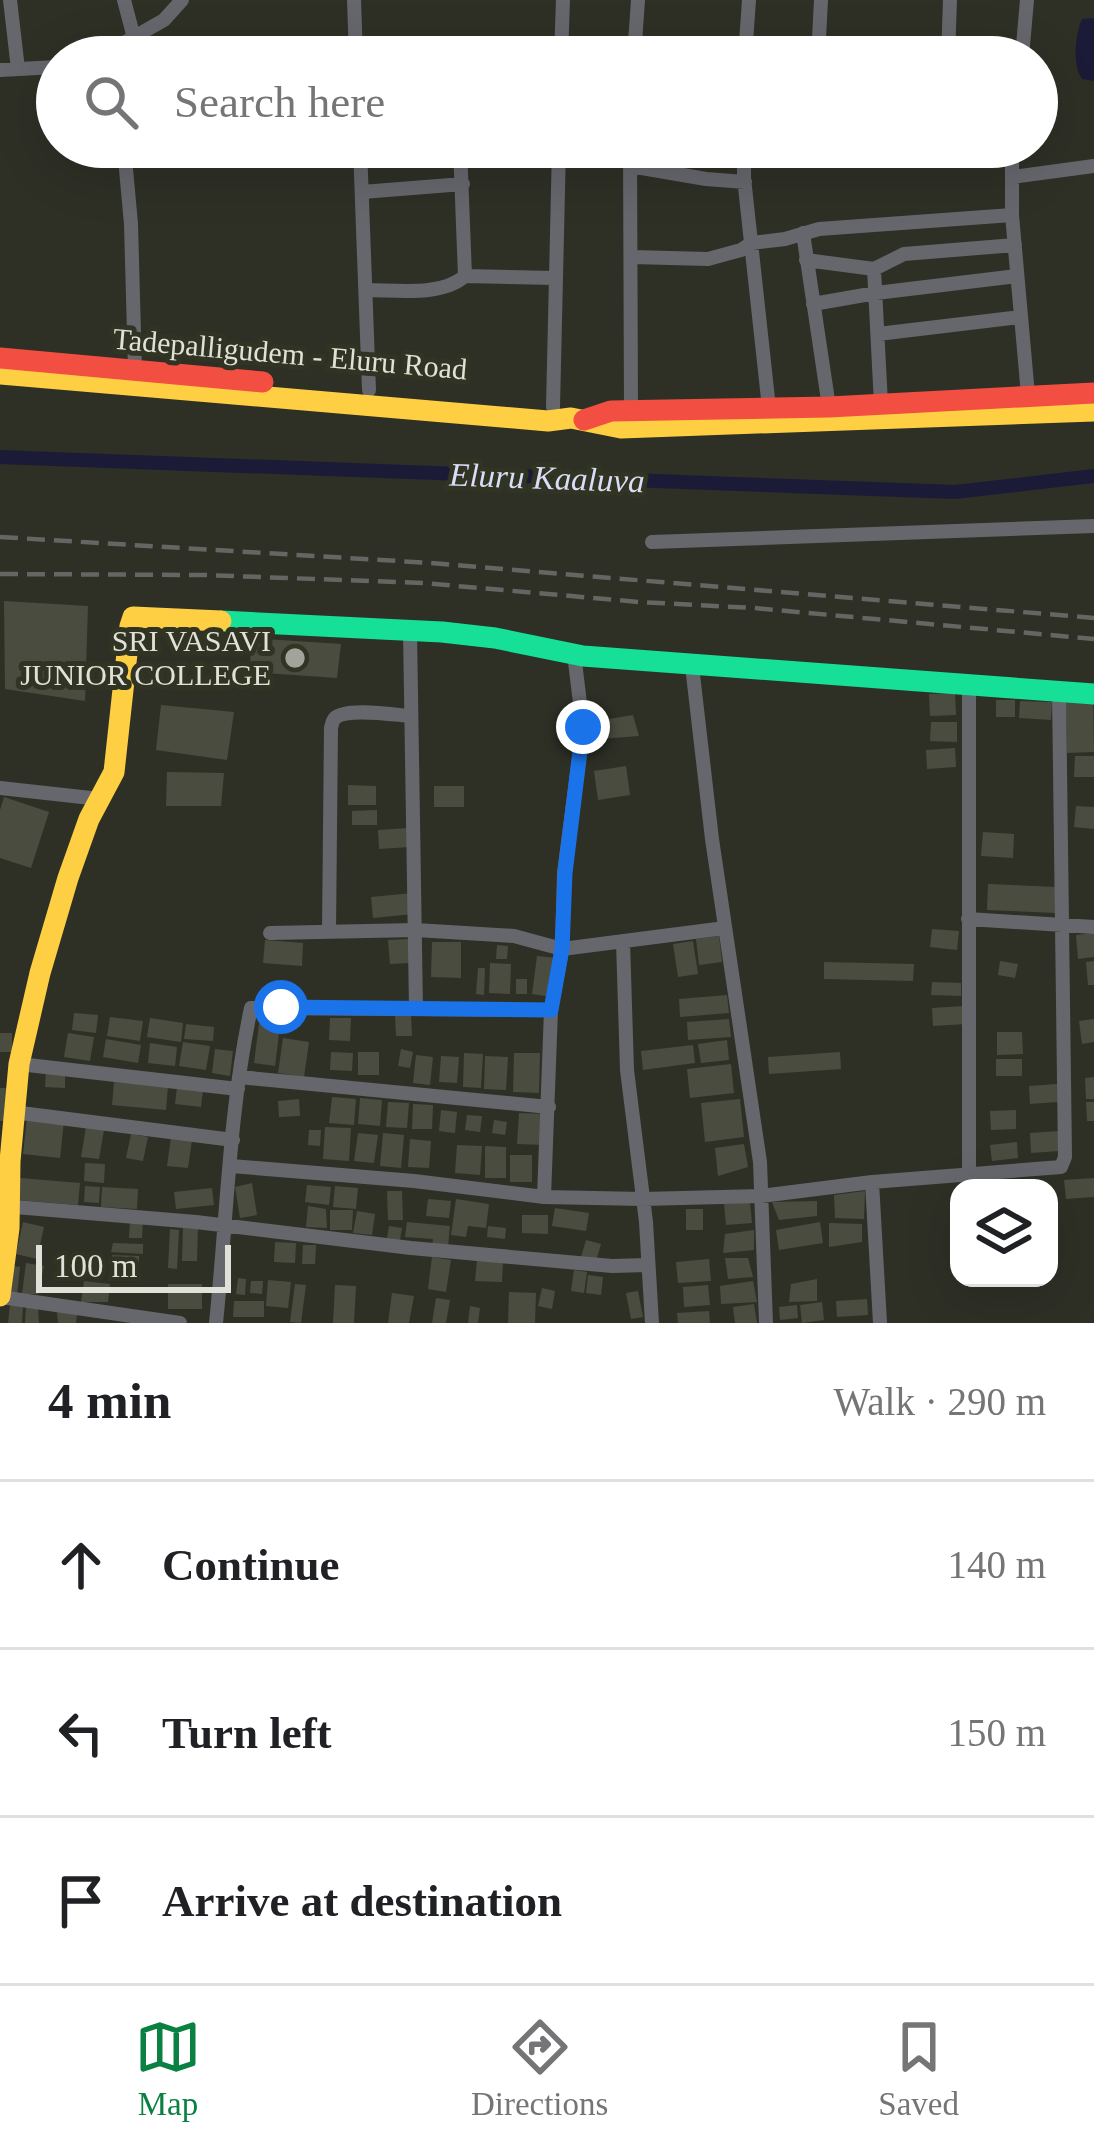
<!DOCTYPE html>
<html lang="en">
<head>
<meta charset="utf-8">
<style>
  :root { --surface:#fff; --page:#f6f6f6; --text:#202124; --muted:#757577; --line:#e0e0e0; --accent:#0b8043 }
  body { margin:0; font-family:"Times New Roman",serif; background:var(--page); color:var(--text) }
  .controls { position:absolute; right:36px; bottom:36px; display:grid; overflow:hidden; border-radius:24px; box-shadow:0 12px 48px #0002 }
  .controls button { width:108px; height:108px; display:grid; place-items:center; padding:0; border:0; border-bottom:3px solid var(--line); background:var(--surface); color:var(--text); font:60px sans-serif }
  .scale { position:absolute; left:36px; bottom:30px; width:195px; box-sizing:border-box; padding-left:12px; border:6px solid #e0e1d8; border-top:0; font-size:33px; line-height:42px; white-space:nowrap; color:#e0e1d8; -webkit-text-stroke:9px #313323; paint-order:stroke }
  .stop { position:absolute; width:36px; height:36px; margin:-27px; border:9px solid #1a73e8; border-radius:50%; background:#fff }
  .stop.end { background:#1a73e8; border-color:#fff; box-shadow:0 3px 12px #0008 }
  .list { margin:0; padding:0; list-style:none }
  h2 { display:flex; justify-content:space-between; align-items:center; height:156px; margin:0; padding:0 48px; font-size:51px }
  h2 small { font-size:39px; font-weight:400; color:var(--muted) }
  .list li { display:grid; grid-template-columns:78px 1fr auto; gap:36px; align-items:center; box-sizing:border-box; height:168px; padding:0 48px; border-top:3px solid var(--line) }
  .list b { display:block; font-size:45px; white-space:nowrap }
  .list em { font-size:39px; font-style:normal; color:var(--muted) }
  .icon { flex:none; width:66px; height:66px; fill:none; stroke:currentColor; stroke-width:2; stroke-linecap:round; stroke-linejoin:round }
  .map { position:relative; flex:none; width:1094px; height:1323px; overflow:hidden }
  .search { position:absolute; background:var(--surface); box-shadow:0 12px 48px #0002; left:36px; right:36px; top:36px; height:132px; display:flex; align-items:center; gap:30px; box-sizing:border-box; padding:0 42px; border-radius:66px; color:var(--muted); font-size:45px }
  .sheet { height:660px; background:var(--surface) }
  nav { display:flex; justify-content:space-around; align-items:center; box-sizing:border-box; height:168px; border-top:3px solid var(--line); background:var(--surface); font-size:33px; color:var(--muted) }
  nav a { display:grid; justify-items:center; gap:6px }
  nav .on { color:var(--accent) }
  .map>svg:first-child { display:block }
  .water { fill:#1b1b37 }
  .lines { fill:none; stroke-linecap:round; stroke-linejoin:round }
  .canal { stroke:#1b1b37; stroke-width:14 }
  .building { fill:#4b4c40 }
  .street { stroke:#65676d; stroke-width:14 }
  .fast { stroke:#16e098; stroke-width:21 }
  .slow { stroke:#ffcf43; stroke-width:21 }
  .jam { stroke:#f24e42; stroke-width:21 }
  .rail { stroke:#646663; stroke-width:4.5; stroke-dasharray:18 9; stroke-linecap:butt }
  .route { stroke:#1a73e8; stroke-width:15 }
  .poi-dot { fill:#a2a39a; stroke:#313323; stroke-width:4.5 }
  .labels { text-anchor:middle; stroke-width:10; stroke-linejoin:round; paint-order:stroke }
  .street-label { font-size:30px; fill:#e0e1d8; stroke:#313323 }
  .poi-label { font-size:30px; fill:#e0e1d8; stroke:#313323; text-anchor:end }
  .water-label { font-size:33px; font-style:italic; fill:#d9ddf7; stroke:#313323 }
</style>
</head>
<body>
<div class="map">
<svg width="1094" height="1323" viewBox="0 0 1094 1323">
  <rect width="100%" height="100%" fill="#2e3026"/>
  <path class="water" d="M1094 18V81L1082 79C1072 65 1075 34 1082 19Z"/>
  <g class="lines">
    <path class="canal" d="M0 457 955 492 1094 476"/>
  </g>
  <path class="building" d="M4 601 88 606 85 701 5 689Z
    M251 638 341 644 337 678 250 672Z
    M955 693 956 715 930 716 929 694Z
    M1066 699H1093L1094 752 1067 753Z
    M996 700H1015V717H996Z
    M1020 701 1052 702 1051 720 1019 718Z
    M161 705 234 712 227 760 156 750Z
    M633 715 639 736 600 739 597 721Z
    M931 722H957V742L930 741Z
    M955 748 956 767 927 769 926 750Z
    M1075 756H1094V777H1074Z
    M626 766 630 795 598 800 594 771Z
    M167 772 224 773 221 806H166Z
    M348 785 376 786V805H348Z
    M434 786H464V807H434Z
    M4 797 49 812 31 868 0 858V810Z
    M1076 806 1094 807V829L1074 827Z
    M377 810V825H352V811Z
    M409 828 410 847 379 849 378 830Z
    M983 832 1014 834 1013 858 981 856Z
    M988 884 1057 887 1056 913 987 910Z
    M413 893 414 914 373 918 371 897Z
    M932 929 959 931 957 950 930 947Z
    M1094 933V957L1078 959 1076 935Z
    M719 936 722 962 699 965 696 939Z
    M409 939 410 963 390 964 388 940Z
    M265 940 303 943 302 966 263 963Z
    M693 941 698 974 678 977 673 944Z
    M432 942H461V978L431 977Z
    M497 945 508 946 507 959H496Z
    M537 956 557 958 552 997 532 994Z
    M1000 961 1018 964 1015 978 998 975Z
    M1094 961V985H1088L1086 962Z
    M824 962 914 964 913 981 824 979Z
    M490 963 511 964 510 994 489 993Z
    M478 968H485L484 995 476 994Z
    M516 979H527V994H516Z
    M932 982 961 983V996L931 995Z
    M727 995 729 1013 680 1017 679 999Z
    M965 1006 966 1024 933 1026 932 1008Z
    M74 1013 98 1015 96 1033 72 1030Z
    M260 1016 281 1018 275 1066 254 1063Z
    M395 1016H411L412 1036H396Z
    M110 1017 143 1021 140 1041 107 1036Z
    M150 1018 183 1023 181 1042 147 1037Z
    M330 1018H351L350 1041 329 1040Z
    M729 1019 731 1037 688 1040 687 1022Z
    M1094 1019V1042L1082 1044 1079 1021Z
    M186 1024 214 1027 213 1041 184 1039Z
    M997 1032H1022L1023 1054 997 1055Z
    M0 1033H12V1052H0Z
    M68 1033 94 1037 90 1061 64 1057Z
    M283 1038 309 1042 304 1077 278 1073Z
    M106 1039 141 1045 138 1063 103 1057Z
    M727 1040 729 1060 701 1063 698 1044Z
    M183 1042 210 1046 206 1070 179 1066Z
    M150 1043 177 1047 175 1066 148 1063Z
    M693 1045 695 1063 643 1070 641 1051Z
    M215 1049 233 1051 230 1076 212 1073Z
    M401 1049 413 1052 410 1068 398 1066Z
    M331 1052 353 1053 352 1071 330 1070Z
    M358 1052H379V1075H358Z
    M840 1052 841 1069 769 1074 768 1057Z
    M464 1053 483 1054 481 1088 463 1087Z
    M514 1053H540L539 1093 513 1092Z
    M416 1055 433 1057 430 1085 413 1083Z
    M441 1056 459 1057 457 1083 439 1082Z
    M485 1056 508 1057 506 1090 484 1089Z
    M996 1059H1022V1076H996Z
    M731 1064 734 1093 690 1098 687 1069Z
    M46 1072 65 1073V1088L45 1087Z
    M1094 1077V1099H1086L1085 1078Z
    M114 1082 168 1086 166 1110 112 1105Z
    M1057 1084 1058 1102 1030 1104 1029 1086Z
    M177 1087 203 1090 201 1107 175 1104Z
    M0 1088H6L7 1121H0Z
    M332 1097 356 1099 354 1125 329 1123Z
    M360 1098 382 1100 380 1126 358 1124Z
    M299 1099 300 1116 279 1117 278 1101Z
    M740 1099 744 1137 705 1142 701 1103Z
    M388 1102 409 1103 407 1128 386 1127Z
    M1086 1102H1094V1121H1087Z
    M413 1104 433 1105 432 1129H412Z
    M441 1110 457 1112 455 1133 439 1131Z
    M1016 1110V1129L991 1130 990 1111Z
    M519 1113 546 1114 544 1145 517 1144Z
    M467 1115 482 1116 480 1132 465 1130Z
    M27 1118 64 1121 60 1158 23 1154Z
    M494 1120 507 1122 505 1135 492 1133Z
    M86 1127 104 1130 99 1159 81 1157Z
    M325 1127 351 1128 349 1161 323 1159Z
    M309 1130H321L320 1146 308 1145Z
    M1059 1131 1060 1151 1031 1153 1030 1133Z
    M358 1133 378 1135 374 1163 354 1161Z
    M383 1133 404 1135 401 1168 380 1166Z
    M131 1134 148 1137 143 1161 126 1158Z
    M171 1137 192 1140 188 1168 167 1166Z
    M410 1139 431 1141 429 1168 408 1167Z
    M1017 1142 1018 1158 992 1161 990 1145Z
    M744 1144 748 1167 718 1176 715 1148Z
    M457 1145 482 1146 480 1175 455 1173Z
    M485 1146 506 1147V1178H485Z
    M510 1155H532V1182H510Z
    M85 1163 105 1164 104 1183 84 1181Z
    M20 1178 80 1183 78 1205 18 1200Z
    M1094 1178V1197L1066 1199 1064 1180Z
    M252 1183 257 1215 240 1218 235 1187Z
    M307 1185 331 1187 329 1205 305 1202Z
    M85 1186 100 1187 99 1203 84 1202Z
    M335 1186 358 1188 356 1209 333 1207Z
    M102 1187 138 1189 137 1209 101 1207Z
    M212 1188 214 1205 176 1209 174 1192Z
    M387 1191H402L403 1220H388Z
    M865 1191 864 1219 835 1218 834 1195Z
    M428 1199 451 1201 449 1218 426 1216Z
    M456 1199 489 1204 486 1228 468 1226 466 1237 451 1235Z
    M817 1201V1216L779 1220 772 1202Z
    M750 1202 752 1223 726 1225 724 1204Z
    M308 1206 326 1209 327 1228 306 1227Z
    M555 1208 589 1213 586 1231 552 1226Z
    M686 1209H703V1230H686Z
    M330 1210H353L352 1230H330Z
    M357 1211 375 1214 372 1235 353 1233Z
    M522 1215H548V1234L522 1233Z
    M130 1220H143L142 1238H129Z
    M23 1222 44 1227 37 1259 16 1254Z
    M407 1222 450 1226 448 1247 432 1245 433 1239 405 1237Z
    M820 1222 823 1243 779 1250 776 1230Z
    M829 1223 862 1224V1242L829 1247Z
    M389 1226 402 1228 400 1240 387 1238Z
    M488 1226 506 1228 505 1239 487 1237Z
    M183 1227H198L197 1261H182Z
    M170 1229 179 1230 177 1269 168 1268Z
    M754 1230V1250L723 1253 725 1234Z
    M586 1240 601 1244 596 1261 581 1257Z
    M275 1242 296 1243 295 1263 274 1262Z
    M113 1243 143 1244V1254L111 1252Z
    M303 1245H316L315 1264H302Z
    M112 1255 139 1256V1269L112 1268Z
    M432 1257 451 1260 446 1292 428 1289Z
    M725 1258H748L753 1277 728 1279Z
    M709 1259 711 1281 678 1283 676 1262Z
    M477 1260 503 1261 502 1282 475 1281Z
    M26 1263 44 1266 38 1294H22Z
    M13 1266 20 1267 17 1295 9 1293Z
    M574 1270 587 1272 584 1293 571 1291Z
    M588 1275 603 1277 601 1295 586 1293Z
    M238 1278 246 1279 245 1295 236 1294Z
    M817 1279V1301L789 1302 791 1284Z
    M268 1280 291 1282 288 1308 266 1306Z
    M84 1281 110 1284 108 1302H81Z
    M251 1281H263L262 1294 250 1293Z
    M753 1281 757 1302 721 1304 720 1286Z
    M168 1284H202V1309H168Z
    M295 1284 306 1285 301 1323 290 1322Z
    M335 1285 356 1286 354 1323H333Z
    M708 1285 710 1305 684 1307 683 1287Z
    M542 1288 555 1291 552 1309 538 1306Z
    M638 1291 643 1317 631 1319 626 1293Z
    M509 1292 536 1293 535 1323H508Z
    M392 1293 414 1296 409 1323H388Z
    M436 1298 450 1300 446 1323H432Z
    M867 1299 868 1315 837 1317 836 1301Z
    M234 1301H264V1317H233Z
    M822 1302 824 1320 802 1323 800 1305Z
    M754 1304 757 1323H735L733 1307Z
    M10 1305 23 1307 22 1323H8Z
    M26 1305 38 1307 39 1323H25Z
    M797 1305 798 1318 780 1320 779 1307Z
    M470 1306 480 1308 478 1323H468Z
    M709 1311 710 1323H678L677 1313Z
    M57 1312 77 1314 76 1323H58Z"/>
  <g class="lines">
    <path class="street" d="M10 0 18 69
      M124 0 134 38
      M354 0 356 57
      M99 57 164 20 182 0
      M561 57 563 0
      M634 57 638 0
      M745 57 749 0
      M818 57 821 0
      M948 57 950 0
      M1022 57 1027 0
      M0 70 57 67
      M124 147 131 224 135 370
      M360 147 369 390
      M630 147 631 410
      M744 147V178L769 408
      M1012 147V215L1028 395
      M630 166 706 179 745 182
      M1012 177 1094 166
      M362 192 463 184
      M803 233 829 407
      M632 257 708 259 741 250 752 243 785 239 819 229 1012 215
      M806 260 874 269 904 254 1015 245
      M874 269 881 404
      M465 276 555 278
      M366 290C397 290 441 297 465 276L460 147
      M813 304 876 293 1017 276
      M878 334 1020 317
      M553 407 559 147
      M652 542 1094 526
      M410 631 416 1009
      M692 666 712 839 760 1162 766 1323
      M969 685V1174
      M0 788 100 799
      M968 919 1094 927
      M329 932 331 728C332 725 332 721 335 718 347 707 395 715 410 716
      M270 933 416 930 514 936 562 949 725 928
      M623 941 627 1070 646 1222 652 1323
      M19 1064 238 1089
      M239 1077 549 1107
      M13 1112 233 1140
      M231 1166 414 1181 544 1197 643 1199 761 1196 872 1182
      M544 1197 551 1010 562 949 564 873 583 727 574 654
      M3 1206 196 1222 411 1248 612 1266 648 1265
      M0 1297 180 1323
      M216 1323C227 1218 229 1111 251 1008L551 1010
      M880 1323 872 1182 1061 1167 1065 1157 1059 691"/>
    <path class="fast" d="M221 621 442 632 495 638 583 656 1094 694"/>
    <path class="slow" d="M0 374 548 421 571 418 621 428 1094 411
      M0 1296 9 1228 10 1161 19 1064 40 973 68 878 89 819 114 772 130 626 133 617 221 621"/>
    <path class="jam" d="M0 358 263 382
      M584 420 611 411 829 407 1094 393"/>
    <path class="rail" d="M0 537 431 563 1094 618
      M0 574 205 575 423 583 639 602 754 608 1094 639"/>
  </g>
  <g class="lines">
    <path class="route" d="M281 1007 551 1010 562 949 565 873 583 727"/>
  </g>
  <circle class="poi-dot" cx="295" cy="658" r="12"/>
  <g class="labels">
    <g class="street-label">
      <text transform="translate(290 354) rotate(5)" y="10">Tadepalligudem - Eluru Road</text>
    </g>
    <g class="poi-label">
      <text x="271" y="651">SRI VASAVI<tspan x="271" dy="34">JUNIOR COLLEGE</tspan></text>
    </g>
    <g class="water-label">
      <text transform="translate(547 477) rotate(2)" y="12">Eluru Kaaluva</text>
    </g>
  </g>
</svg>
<div class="controls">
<button><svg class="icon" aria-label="layers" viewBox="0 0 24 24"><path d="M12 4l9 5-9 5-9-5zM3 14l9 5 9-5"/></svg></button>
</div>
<div class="scale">100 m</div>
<div class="stop" style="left:281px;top:1007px"></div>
<div class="stop end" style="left:583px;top:727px"></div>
<div class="search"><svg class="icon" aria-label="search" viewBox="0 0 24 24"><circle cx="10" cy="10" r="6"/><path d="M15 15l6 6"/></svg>Search here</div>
</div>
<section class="sheet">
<h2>4 min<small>Walk · 290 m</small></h2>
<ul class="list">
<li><svg class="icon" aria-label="ahead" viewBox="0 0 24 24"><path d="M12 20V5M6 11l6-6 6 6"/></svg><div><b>Continue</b></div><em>140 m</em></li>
<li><svg class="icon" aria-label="left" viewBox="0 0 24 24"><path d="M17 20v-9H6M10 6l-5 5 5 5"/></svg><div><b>Turn left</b></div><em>150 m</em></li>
<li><svg class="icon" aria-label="arrive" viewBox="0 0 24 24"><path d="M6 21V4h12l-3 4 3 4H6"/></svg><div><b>Arrive at destination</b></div></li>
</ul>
</section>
<nav>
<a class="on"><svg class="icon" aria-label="map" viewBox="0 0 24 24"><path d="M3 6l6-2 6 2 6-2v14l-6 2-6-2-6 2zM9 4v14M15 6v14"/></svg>Map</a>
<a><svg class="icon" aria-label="directions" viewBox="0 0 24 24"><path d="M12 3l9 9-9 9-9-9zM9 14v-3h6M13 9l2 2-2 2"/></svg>Directions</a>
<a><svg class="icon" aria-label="saved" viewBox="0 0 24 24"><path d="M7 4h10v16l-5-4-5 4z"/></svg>Saved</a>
</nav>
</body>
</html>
